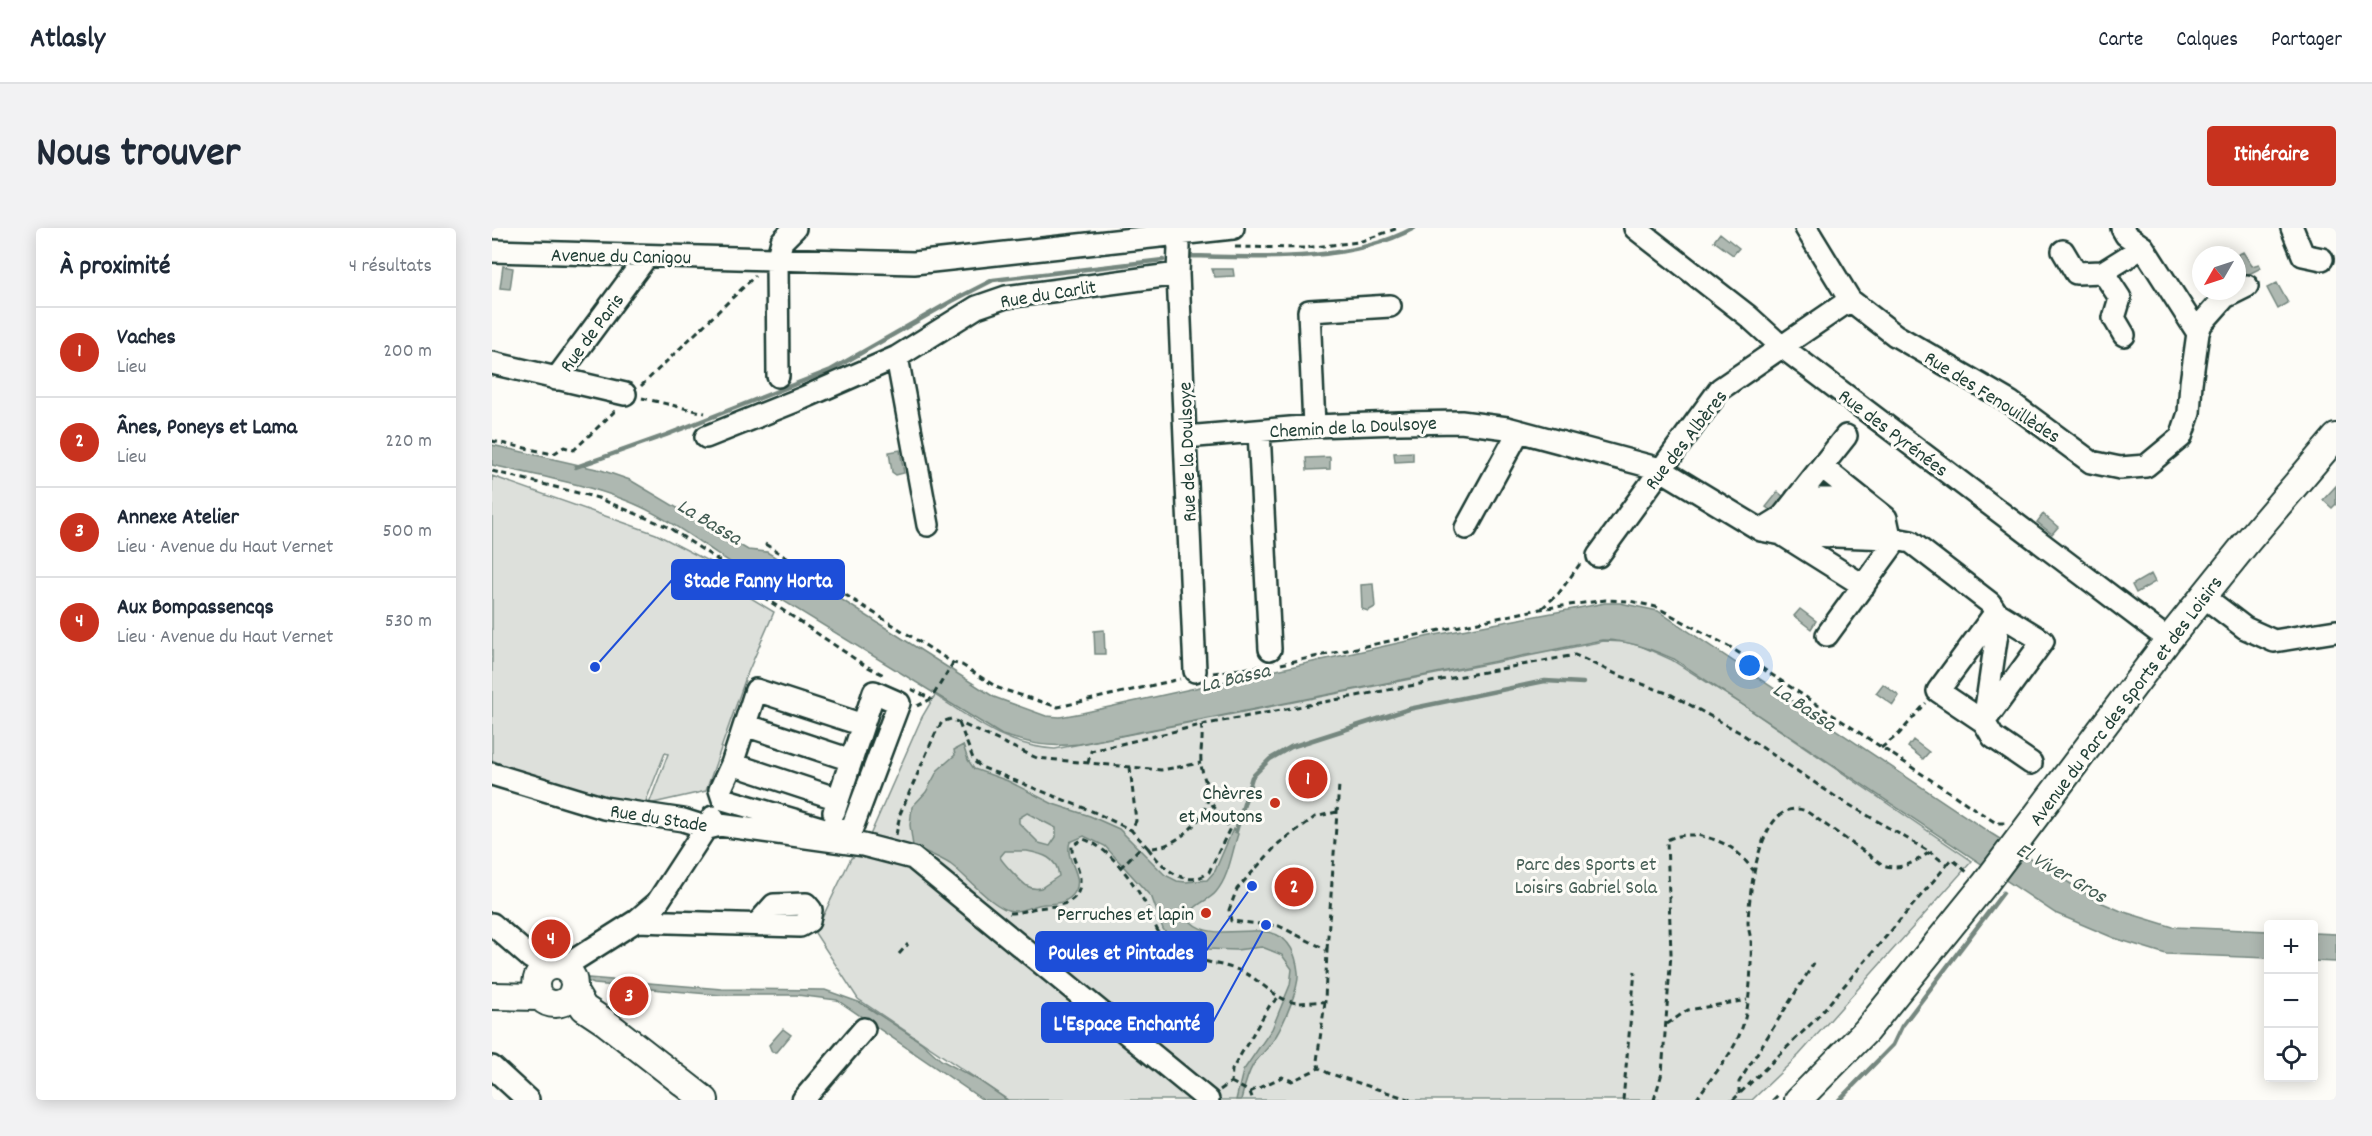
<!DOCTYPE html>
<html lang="fr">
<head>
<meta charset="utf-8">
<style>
  :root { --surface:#fff; --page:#f2f2f3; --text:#1f2937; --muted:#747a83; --line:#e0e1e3; --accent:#c8321e }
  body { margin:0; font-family:Dekko,sans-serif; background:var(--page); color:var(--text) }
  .controls { position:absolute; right:18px; bottom:18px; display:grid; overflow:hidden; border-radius:6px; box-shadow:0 3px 15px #0003 }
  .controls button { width:54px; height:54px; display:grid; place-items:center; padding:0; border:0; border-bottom:2px solid var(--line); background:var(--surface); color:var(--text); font:30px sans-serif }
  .compass { position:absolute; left:1700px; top:18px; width:54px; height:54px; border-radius:50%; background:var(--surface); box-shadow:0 3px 15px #0003; rotate:231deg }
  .you { position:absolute; left:1258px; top:438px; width:21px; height:21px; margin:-15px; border:4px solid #fff; border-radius:50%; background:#1a73e8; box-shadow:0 0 0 9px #1a73e833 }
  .badge { display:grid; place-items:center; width:39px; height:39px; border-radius:50%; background:var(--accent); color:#fff; font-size:20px; font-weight:700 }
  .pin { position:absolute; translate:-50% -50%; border:3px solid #fff; box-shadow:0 2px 6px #0006 }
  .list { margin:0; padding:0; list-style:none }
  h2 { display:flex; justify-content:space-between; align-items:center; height:78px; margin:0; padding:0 24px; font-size:26px }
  h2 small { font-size:20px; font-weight:400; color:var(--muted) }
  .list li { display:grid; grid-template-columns:39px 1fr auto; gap:18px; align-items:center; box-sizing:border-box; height:90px; padding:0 24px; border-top:2px solid var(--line) }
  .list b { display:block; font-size:22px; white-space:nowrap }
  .list p { margin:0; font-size:20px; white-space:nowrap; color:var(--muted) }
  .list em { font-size:20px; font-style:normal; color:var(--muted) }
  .icon { flex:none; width:33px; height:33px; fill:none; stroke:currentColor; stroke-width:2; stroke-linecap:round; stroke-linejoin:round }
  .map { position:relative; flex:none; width:1844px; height:872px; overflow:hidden; border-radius:6px }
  header { display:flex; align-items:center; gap:36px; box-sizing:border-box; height:84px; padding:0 30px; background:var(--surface); border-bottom:2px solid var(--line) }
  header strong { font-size:28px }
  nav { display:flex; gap:33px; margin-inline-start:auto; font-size:21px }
  .intro { display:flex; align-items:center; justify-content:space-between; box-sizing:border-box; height:144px; padding:0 36px }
  h1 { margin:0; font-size:42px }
  .button { padding:15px 27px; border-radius:6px; background:var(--accent); color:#fff; font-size:21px; font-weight:700 }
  main { display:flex; gap:36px; padding:0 36px }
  aside { flex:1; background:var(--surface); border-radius:6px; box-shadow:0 3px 15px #0003 }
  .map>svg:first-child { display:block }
  .green { fill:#dde0db; stroke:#7e8e88; stroke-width:1.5 }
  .water { fill:#aeb8b1; stroke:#75877f; stroke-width:1.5; fill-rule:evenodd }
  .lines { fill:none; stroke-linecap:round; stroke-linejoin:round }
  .stream { stroke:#75877f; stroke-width:4.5 }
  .minor-casing { stroke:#1f3d34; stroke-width:26 }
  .major-casing { stroke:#1f3d34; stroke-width:30 }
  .path { stroke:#1f3d34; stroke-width:3; stroke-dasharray:6 4.5; stroke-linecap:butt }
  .minor { stroke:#fdfcf7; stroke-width:21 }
  .major { stroke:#fdfcf7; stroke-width:26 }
  .poi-dot { fill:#c8321e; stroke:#fdfcf7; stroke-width:2 }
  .labels { text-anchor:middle; stroke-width:6; stroke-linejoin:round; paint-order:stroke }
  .street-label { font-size:20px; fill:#1f3d34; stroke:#fdfcf7 }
  .poi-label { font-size:20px; fill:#1f3d34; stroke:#fdfcf7; text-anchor:end }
  .park-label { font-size:20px; fill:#455e55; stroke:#fdfcf7 }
  .water-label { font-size:21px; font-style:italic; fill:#435c53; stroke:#fdfcf7 }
  .leader { fill:none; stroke:#1d4ed8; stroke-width:2 }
  .callout-dot { fill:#1d4ed8; stroke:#fdfcf7; stroke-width:2 }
  .callout { fill:#1d4ed8; stroke:#1d4ed8; stroke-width:2 }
  .callout-label { font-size:21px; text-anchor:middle; font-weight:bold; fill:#fff }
</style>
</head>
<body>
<header>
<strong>Atlasly</strong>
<nav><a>Carte</a><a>Calques</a><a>Partager</a></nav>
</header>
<div class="intro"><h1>Nous trouver</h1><a class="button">Itinéraire</a></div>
<main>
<aside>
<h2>À proximité<small>4 résultats</small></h2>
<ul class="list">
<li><span class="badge">1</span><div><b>Vaches</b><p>Lieu</p></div><em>200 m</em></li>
<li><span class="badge">2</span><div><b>Ânes, Poneys et Lama</b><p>Lieu</p></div><em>220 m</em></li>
<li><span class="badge">3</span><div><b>Annexe Atelier</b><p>Lieu · Avenue du Haut Vernet</p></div><em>500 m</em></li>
<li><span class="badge">4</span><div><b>Aux Bompassencqs</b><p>Lieu · Avenue du Haut Vernet</p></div><em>530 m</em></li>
</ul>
</aside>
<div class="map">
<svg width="1844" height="872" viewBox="0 0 1844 872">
  <rect width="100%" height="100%" fill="#fdfcf7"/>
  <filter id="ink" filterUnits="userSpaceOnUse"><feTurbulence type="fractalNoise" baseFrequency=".0167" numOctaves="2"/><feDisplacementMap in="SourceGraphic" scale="12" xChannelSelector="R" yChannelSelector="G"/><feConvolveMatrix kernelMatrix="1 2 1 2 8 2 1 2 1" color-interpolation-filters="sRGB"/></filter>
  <g filter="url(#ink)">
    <path class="green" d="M0 248 164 306 243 347 239 358 282 384 254 449 214 563 157 576 176 526 173 525 152 578C100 567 47 555 0 532Z
      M1112 413 1133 414 1149 418 1180 432 1248 475 1480 633 1307 827 1260 872H516L366 771 323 705 359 630 373 624 379 605 430 489 443 467C483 493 514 518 563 521Z"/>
    <path class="water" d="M1228 5 1247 20 1241 27 1222 13Z
      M1751 24 1760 38 1767 36 1769 40 1753 48 1745 32V27Z
      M11 38 21 40 18 61 8 60Z
      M720 41H741L742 48 723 49Z
      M1785 55 1796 75 1786 81 1775 60Z
      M0 217 109 242 138 252 256 322 275 324 502 469 554 488 568 489 590 485 938 408 1113 375H1128L1166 383 1500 606 1606 673 1629 683 1681 699 1776 703V730L1674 726 1622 710 1563 685 1182 431C1158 421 1137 412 1110 412L587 516C555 520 541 516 510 507L251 348 244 338C209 316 173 287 133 272 90 255 45 248 0 237Z
      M408 222 412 245 404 247 400 244 397 224Z
      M921 224V233L903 234 902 225Z
      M838 229V241L815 242 814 230Z
      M1844 258V276L1840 280 1831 272Z
      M1286 264 1293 270 1282 285 1274 279Z
      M1551 286 1566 299 1560 306 1545 294Z
      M1659 346 1663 354 1644 365 1640 357Z
      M881 356 883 379 876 383 870 381 869 357Z
      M1308 381 1324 393 1319 401 1302 388Z
      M612 402 613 426H603L602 403Z
      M1391 456 1407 468 1401 477 1384 465Z
      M1421 512 1437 524 1431 531 1416 519Z
      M471 517 476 532 482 541 516 553 561 576 598 588 627 601 673 647 685 653 694 654 715 652 723 643 741 601 746 606C740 624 737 649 724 664 715 675 695 677 699 694 729 723 798 672 806 744 808 758 792 795 784 808 778 819 768 827 761 837 755 847 752 860 749 872H744L751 843 780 801 798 757 800 741 790 727 770 719 744 722 715 721 679 712 671 701 660 670 613 618 592 608 578 614C572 631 591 646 584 662 578 675 563 676 552 676 542 677 530 684 520 683 501 681 474 647 458 636 447 629 433 624 421 618L418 597 420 579 434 564 446 542 463 527 462 522ZM535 585 564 600V609L558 618 547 615 527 595V590ZM535 623C550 626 565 629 567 648L549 660C544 661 540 661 535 658 529 654 510 634 508 629L513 623Z
      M1822 705 1844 706V734L1822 733Z
      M96 750 230 761 333 762 369 775 429 814 449 832 486 852 515 872H491L345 772 305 767H228L102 756 95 753Z
      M291 801 299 807 285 824H280L277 817Z"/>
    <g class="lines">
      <path class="stream" d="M697 28C768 30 858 35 922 0
        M84 239 174 207 339 142 460 73 501 52 671 32
        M744 603 760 549 778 531 799 519 917 481 1053 453 1091 455
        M1347 872 1401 817 1410 798 1511 665"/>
      <g class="minor-casing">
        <path id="minor" d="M1143 0 1256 88 1290 119 1665 403
          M1314 0 1358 72 1403 107 1518 174 1599 234 1628 240 1654 238 1689 209 1697 185 1699 155 1706 105 1709 96 1733 69 1755 58
          M1630 0 1634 7 1651 19 1706 105
          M1800 0 1811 27 1830 31
          M684 5 687 19 686 46 703 443
          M0 23 422 35 741 0
          M1571 23 1584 45 1611 44
          M1632 107 1622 90 1628 70 1611 44 1651 19
          M405 129 436 297
          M0 135 133 166
          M286 148 285 33 290 13 303 0
          M64 151 155 28
          M822 198 817 83 898 78
          M767 203 778 421
          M214 209 311 170 405 129 485 79 514 69 686 46
          M694 209 822 198 907 195 969 194 1015 200 1168 241 1269 302 1290 306 1398 310 1419 314 1498 375 1504 384 1506 398 1492 494 1501 509 1539 535
          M1330 239 1394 290 1400 318 1335 407
          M1304 271H1370
          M1290 289 1394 290
          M974 300 1027 203
          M1269 302 1290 289 1354 208
          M1291 307 1372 358
          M1106 328 1228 161 1358 72
          M1711 368 1753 400 1782 413 1844 403
          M1504 384 1551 413 1492 494 1446 463Z
          M264 462 371 497 382 464 407 475 360 600 336 602 231 571 228 562 240 536Z
          M253 497 359 532
          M240 536 346 571
          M0 546 112 580 191 592 216 600 228 597 371 617 421 630 716 872
          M342 584 371 497
          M144 693 308 698 317 693 319 682 314 676 282 677 266 695
          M0 696 39 730 58 739
          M70 740 144 693 165 675 221 589
          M0 839 36 872
          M311 872 372 801"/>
      </g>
      <g class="major-casing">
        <path id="major" d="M44 757a19 19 0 1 1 38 0a19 19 0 1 1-38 0Z
          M81 762 92 780 113 794 213 872
          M0 768 48 769
          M1306 872 1374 803 1492 657 1677 411 1755 314 1844 209"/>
      </g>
      <path class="path" d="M743 19 812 20 867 14 906 0
        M149 158 263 48
        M150 170 213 185
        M0 213 61 226 72 219 82 222 125 181
        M0 243 106 270 176 299 247 346 252 356 372 437 392 447
        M273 316 461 435 470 437 506 460 566 479 688 451
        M1050 380 1067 365 1090 333
        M789 436 1048 381 1114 372 1138 373 1164 379 1238 419 1504 595H1513
        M721 445 771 438
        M419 461 439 471
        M425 478 439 471 461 435
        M467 495 482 533 489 539 602 584 639 602
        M1389 520 1407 506 1434 475
        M596 535 599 523 709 497 1083 427 1126 447 1180 467 1247 504 1344 569 1438 624C1423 634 1409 643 1391 637L1314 583C1268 566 1257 665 1256 694 1256 700 1258 706 1259 712 1260 730 1258 769 1254 786 1245 825 1225 840 1204 872
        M638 539 644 593 639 602 656 620C680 622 713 594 716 570 717 557 709 546 709 534 708 521 712 510 709 497
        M404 607 408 586 443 506 450 494 459 491 545 530 669 542 709 535
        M656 620C669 638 694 663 717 644L738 600 716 571
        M1455 637 1460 631 1477 646
        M628 640 651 617
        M517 685C527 685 535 682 545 680 563 678 588 678 588 654 589 641 579 631 580 618L591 611C616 618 641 653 653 675 659 685 662 698 669 708 688 735 724 732 751 744 770 753 784 773 806 775 815 775 824 773 833 774L835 722 787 698 739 693 737 682 745 661 787 615 823 589 845 584
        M835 722 847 557
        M407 726 416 716
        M833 774 825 833 827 840 836 845 919 872
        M1175 796 1196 782 1255 772
        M739 854 758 864 761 872
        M728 862 739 854 740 842 745 833 778 777 787 769
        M758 864 790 849 800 853 827 840
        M1247 866V854L1322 735
        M1131 872 1143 743
        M1162 872 1170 845 1179 726 1175 612C1195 602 1219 608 1238 619 1248 625 1255 635 1262 643
        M1241 872 1323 792 1455 637 1438 624
        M1281 872 1287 866"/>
      <use href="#minor" class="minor"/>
      <use href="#major" class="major"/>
    </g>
  </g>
  <g class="poi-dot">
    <circle cx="783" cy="575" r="6"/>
    <circle cx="714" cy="685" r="6"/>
  </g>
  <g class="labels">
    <g class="street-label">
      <text transform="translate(129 27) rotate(1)" y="7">Avenue du Canigou</text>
      <text transform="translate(556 65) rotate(-9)" y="7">Rue du Carlit</text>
      <text transform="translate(99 104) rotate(-53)" y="7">Rue de Paris</text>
      <text transform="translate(1501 168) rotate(32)" y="7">Rue des Fenouillèdes</text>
      <text transform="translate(861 198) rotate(-3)" y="7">Chemin de la Doulsoye</text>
      <text transform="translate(1402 204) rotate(37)" y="7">Rue des Pyrénées</text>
      <text transform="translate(1193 211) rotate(-52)" y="7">Rue des Albères</text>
      <text transform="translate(694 224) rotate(-92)" y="7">Rue de la Doulsoye</text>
      <text transform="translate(1633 472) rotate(-53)" y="7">Avenue du Parc des Sports et des Loisirs</text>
      <text transform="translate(167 589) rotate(9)" y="7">Rue du Stade</text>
    </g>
    <g class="poi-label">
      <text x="771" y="571">Chèvres<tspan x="771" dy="23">et Moutons</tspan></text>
      <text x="702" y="692">Perruches et lapin</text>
    </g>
    <g class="park-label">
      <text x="1094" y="642">Parc des Sports et<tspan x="1094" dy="23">Loisirs Gabriel Sola</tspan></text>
    </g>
    <g class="water-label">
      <text transform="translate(218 293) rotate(31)" y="7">La Bassa</text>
      <text transform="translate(743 449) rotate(-13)" y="7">La Bassa</text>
      <text transform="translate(1313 478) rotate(34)" y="7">La Bassa</text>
      <text transform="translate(1570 644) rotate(30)" y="7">El Viver Gros</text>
    </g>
  </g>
  <path class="leader" d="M103 439L180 352M760 658L714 723M774 697L721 794"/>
  <g class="callout-dot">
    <circle cx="103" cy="439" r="6"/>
    <circle cx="760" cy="658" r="6"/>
    <circle cx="774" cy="697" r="6"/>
  </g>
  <g class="callout">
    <rect x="180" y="332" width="172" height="39" rx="6"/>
    <rect x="544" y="704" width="170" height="39" rx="6"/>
    <rect x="550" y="775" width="171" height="39" rx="6"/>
  </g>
  <g class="callout-label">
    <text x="266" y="359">Stade Fanny Horta</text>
    <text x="629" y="731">Poules et Pintades</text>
    <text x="635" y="802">L'Espace Enchanté</text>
  </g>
</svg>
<div class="controls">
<button>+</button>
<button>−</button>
<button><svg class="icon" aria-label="locate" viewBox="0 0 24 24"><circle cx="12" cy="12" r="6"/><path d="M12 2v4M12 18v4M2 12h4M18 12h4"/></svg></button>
</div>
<svg class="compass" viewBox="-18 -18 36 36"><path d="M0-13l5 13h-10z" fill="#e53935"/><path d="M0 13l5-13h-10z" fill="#747a83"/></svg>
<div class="you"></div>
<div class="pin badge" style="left:816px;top:551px">1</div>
<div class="pin badge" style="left:802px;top:659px">2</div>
<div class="pin badge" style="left:137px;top:768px">3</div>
<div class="pin badge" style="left:59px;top:711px">4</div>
</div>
</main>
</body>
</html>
